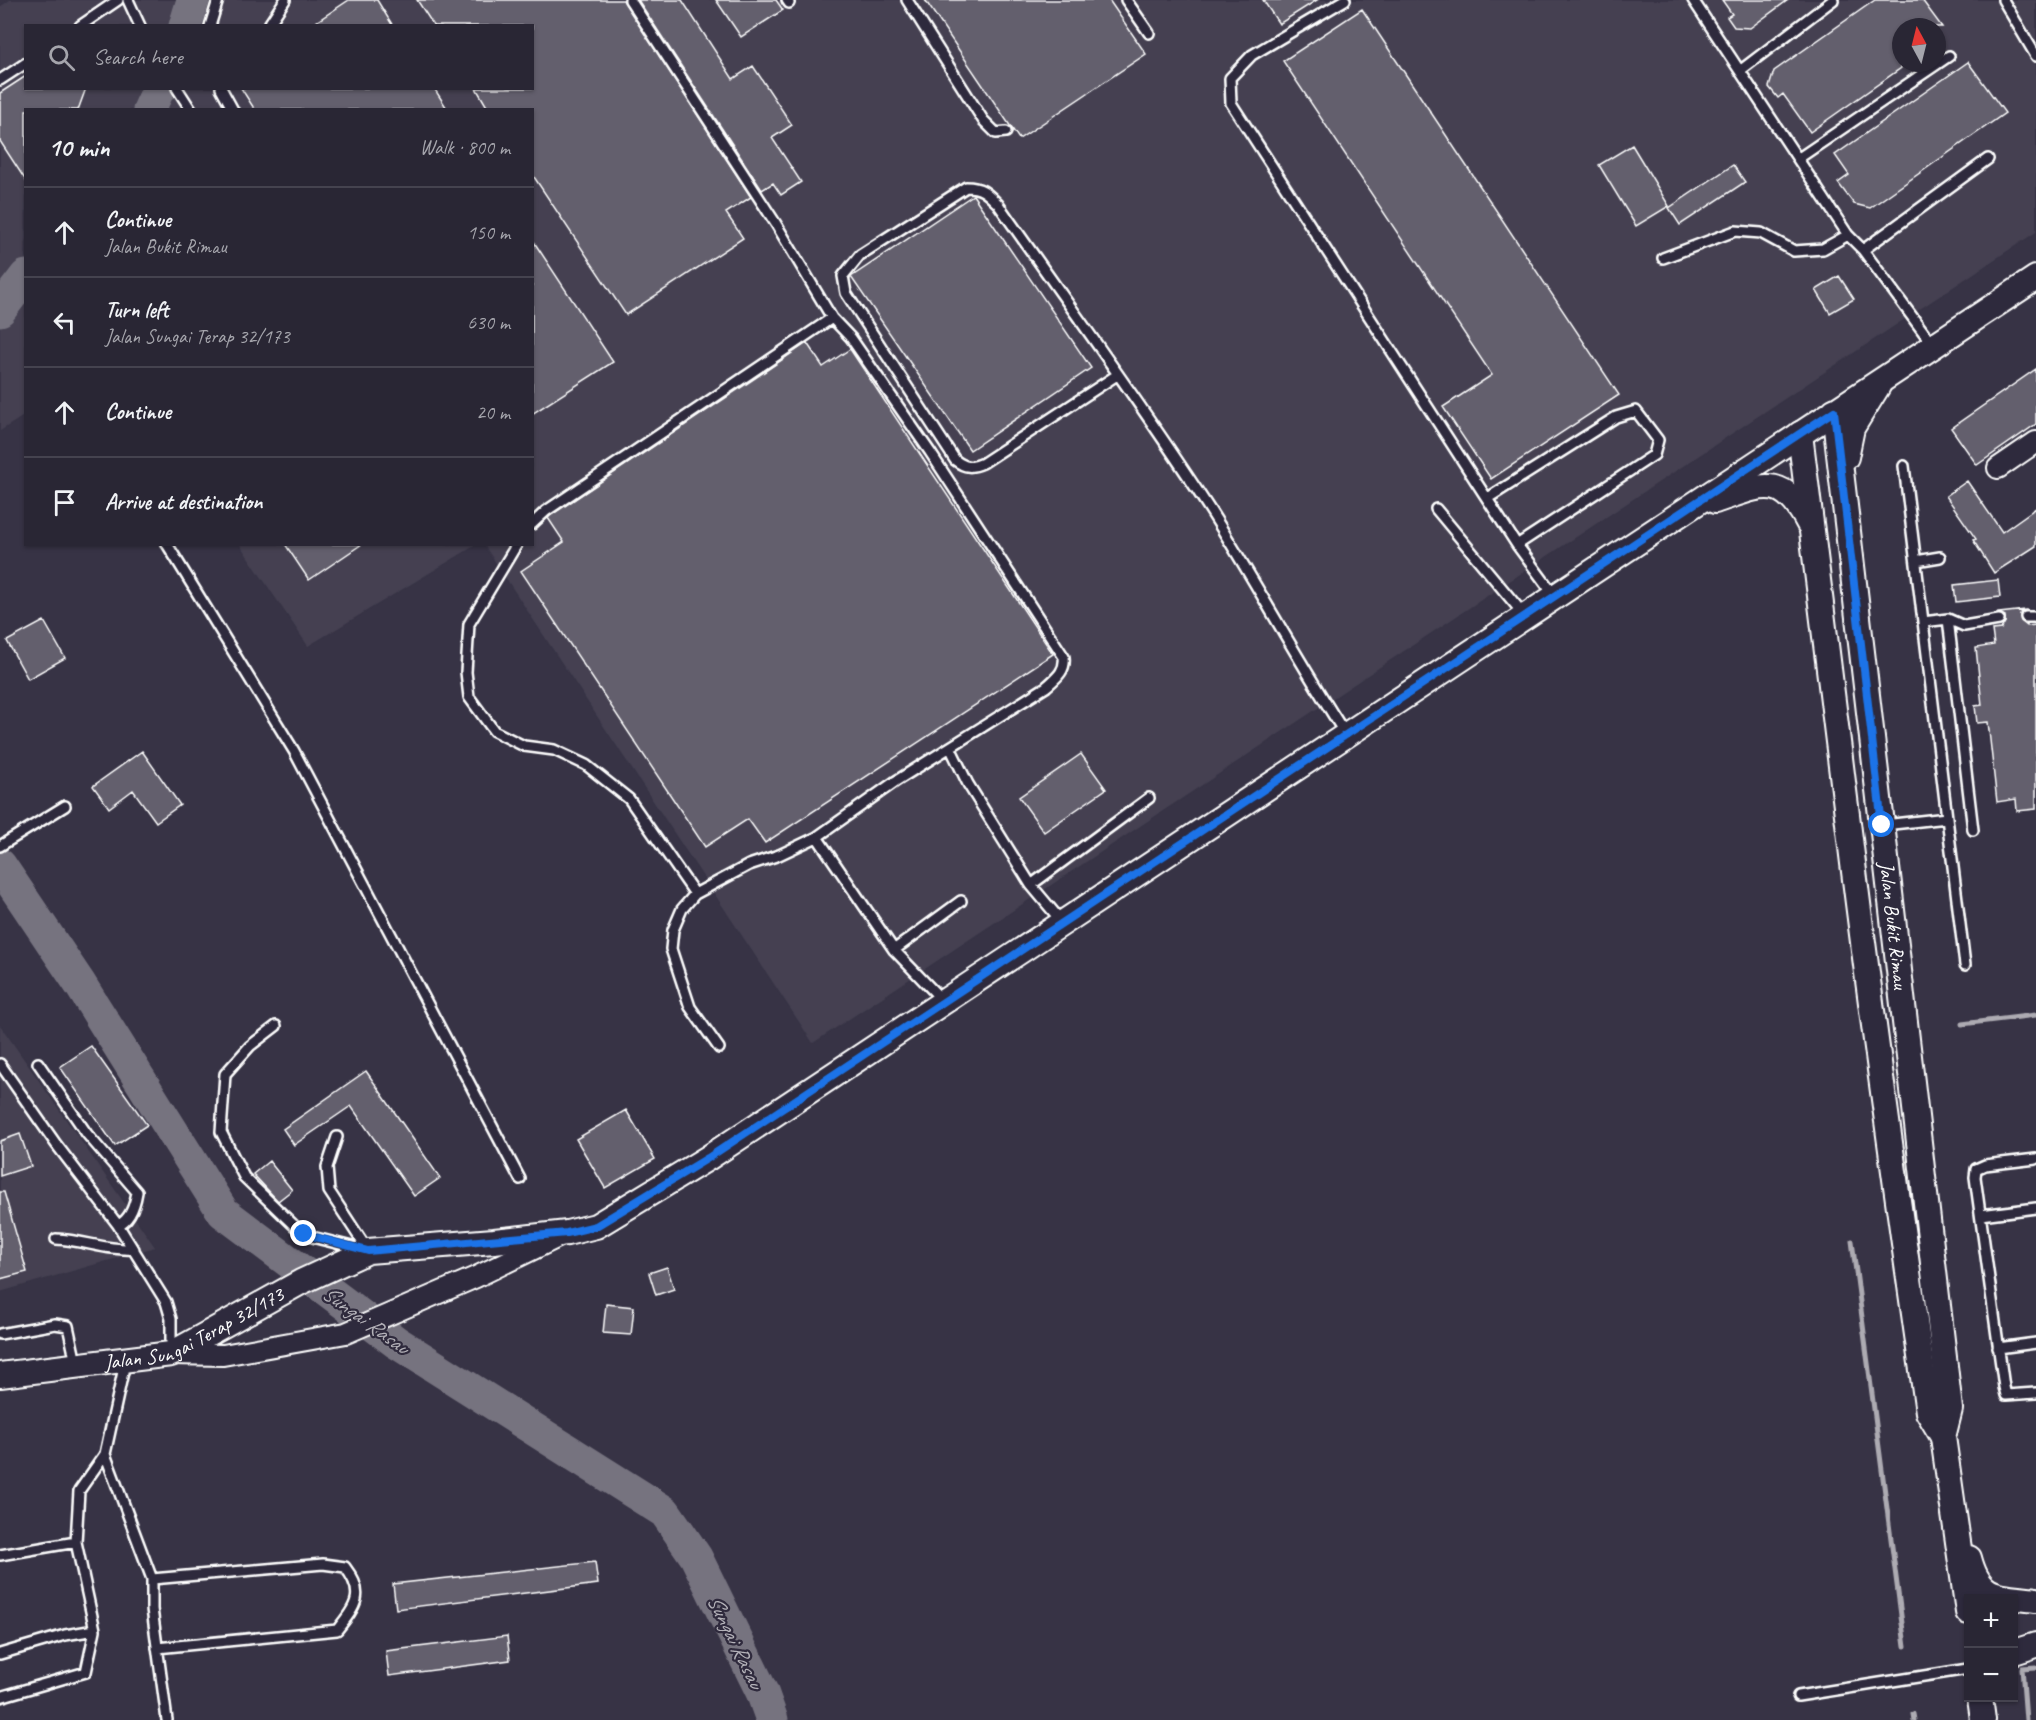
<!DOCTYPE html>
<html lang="en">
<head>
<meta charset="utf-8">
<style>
  :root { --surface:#292634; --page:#353240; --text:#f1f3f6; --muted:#a5a5ac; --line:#45434f }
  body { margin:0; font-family:Caveat,sans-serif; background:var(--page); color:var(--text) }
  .controls { position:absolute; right:18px; bottom:18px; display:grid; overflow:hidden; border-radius:0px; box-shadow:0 2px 4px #0004 }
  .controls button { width:54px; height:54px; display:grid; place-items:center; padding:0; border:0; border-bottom:2px solid var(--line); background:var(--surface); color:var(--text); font:30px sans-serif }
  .compass { position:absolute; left:1892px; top:18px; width:54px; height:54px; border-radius:50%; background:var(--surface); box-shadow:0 2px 4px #0004; rotate:353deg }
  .stop { position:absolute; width:18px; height:18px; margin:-14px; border:4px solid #1a73e8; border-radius:50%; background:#fff }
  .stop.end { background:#1a73e8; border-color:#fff; box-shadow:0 2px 6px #0008 }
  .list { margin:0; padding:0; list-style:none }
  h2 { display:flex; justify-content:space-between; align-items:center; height:78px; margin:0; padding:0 24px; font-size:26px }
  h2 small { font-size:20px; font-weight:400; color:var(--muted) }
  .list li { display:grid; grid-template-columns:39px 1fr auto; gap:18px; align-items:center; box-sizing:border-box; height:90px; padding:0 24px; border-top:2px solid var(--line) }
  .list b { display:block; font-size:22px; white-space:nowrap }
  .list p { margin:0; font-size:20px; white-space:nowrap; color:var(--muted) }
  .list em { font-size:20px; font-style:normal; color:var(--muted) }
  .icon { flex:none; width:33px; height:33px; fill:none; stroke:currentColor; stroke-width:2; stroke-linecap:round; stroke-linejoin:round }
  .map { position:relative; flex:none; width:2036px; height:1720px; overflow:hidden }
  .search { position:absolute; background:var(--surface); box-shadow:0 2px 4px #0004; left:24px; top:24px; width:510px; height:66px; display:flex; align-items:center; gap:15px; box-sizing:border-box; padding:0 21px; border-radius:0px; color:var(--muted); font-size:22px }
  .panel { position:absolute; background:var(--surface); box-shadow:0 2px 4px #0004; left:24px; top:108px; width:510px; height:438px; border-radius:0px }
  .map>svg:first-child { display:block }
  .built { fill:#444051; fill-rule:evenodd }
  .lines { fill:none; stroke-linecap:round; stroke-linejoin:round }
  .stream { stroke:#adabb2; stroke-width:5 }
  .river { stroke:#76737f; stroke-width:33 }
  .building { fill:#635f6d; stroke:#fff; stroke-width:1.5 }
  .service-casing { stroke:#fff; stroke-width:14 }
  .minor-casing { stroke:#fff; stroke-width:24 }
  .tertiary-casing { stroke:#fff; stroke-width:28 }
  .service { stroke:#2f2a3d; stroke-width:9 }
  .minor { stroke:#2f2a3d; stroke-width:20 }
  .tertiary { stroke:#2f2a3d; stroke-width:24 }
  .route { stroke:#1a73e8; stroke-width:8 }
  .labels { text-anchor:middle; stroke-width:4.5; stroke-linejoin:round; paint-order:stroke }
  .street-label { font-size:21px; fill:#fff; stroke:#2f2a3d }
  .water-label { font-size:22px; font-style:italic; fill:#b4b2b9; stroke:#2f2a3d }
</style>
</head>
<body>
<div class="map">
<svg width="2036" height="1720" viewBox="0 0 2036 1720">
  <rect width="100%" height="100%" fill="#373345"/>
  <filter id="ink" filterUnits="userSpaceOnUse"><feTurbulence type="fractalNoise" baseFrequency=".0167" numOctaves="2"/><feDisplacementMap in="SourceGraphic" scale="12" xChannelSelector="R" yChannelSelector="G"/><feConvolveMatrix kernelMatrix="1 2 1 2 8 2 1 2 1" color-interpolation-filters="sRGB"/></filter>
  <g filter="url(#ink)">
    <path class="built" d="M10 0H2036V232L813 1043 484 545 532 544V110H26L25 415 0 431V7ZM26 26H532V88H26ZM1901 27H1937V63H1901Z
      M240 545H476L308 646Z
      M0 1025 155 1247 0 1292Z"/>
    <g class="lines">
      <path class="stream" d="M1962 1024 2036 1015
        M1852 1241 1905 1646
        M1913 1714 1914 1720
        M2026 1720 2022 1668 2036 1667"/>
      <path class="river" d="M185 26 193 0
        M149 110 159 88
        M0 310 26 276
        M0 865 80 984 223 1212 396 1342 665 1512 696 1557 762 1692 772 1720"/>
    </g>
    <path class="building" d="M349 0H377L393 26H310Z
      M417 0H623L751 197 726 213 743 238 626 315 532 174V110H489L476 88H532V26H434Z
      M638 0H682L733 79 753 66 792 125 772 138 801 182 781 195 773 183 762 190Z
      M716 0H776L783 10 741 37Z
      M925 0H1109L1146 54 1019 139Z
      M1263 0H1317L1279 24Z
      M1722 0H1788L1750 28 1734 27 1727 17 1732 14Z
      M1875 0H1922L1942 27H1901V68L1810 132 1783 94 1778 98 1769 87 1774 71Z
      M1362 9 1619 395 1491 479 1443 407 1492 375 1283 61Z
      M1968 62 2005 113 1870 208 1854 204 1838 183 1849 175 1835 155Z
      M26 76V88H86L78 110H26V181L0 141V93Z
      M241 88H434L448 110H255Z
      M1632 145 1669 206 1636 226 1599 165Z
      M1733 165 1745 182 1680 225 1669 208Z
      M973 195 1091 368 970 450 851 277Z
      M532 239 613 362 532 414Z
      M1839 276 1854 299 1830 313 1816 290Z
      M807 343 823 367 850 349 1053 654 765 843 748 819 705 847 521 571 564 542 548 518 550 516Z
      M2036 369V424L1977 465 1951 428Z
      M1967 481 2002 532 2036 508V546L1994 573 1973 540 1976 539 1946 496Z
      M285 544H362L309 580Z
      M1998 580 2000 597 1956 602 1954 585Z
      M2025 610 2020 614 2021 621 2027 626 2036 625V809L2017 811 2016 799 1997 802 1988 722 1977 723 1975 706 1982 705 1976 648 1994 645 1992 630 2001 629 2005 622V616L1999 613Z
      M44 621 65 658 28 679 7 641Z
      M142 751 180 805 156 822 133 790 109 808 93 786Z
      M1081 754 1106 789 1044 832 1019 797Z
      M91 1046 147 1125 115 1146 60 1067Z
      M366 1071 440 1178 414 1196 351 1106 294 1145 283 1129Z
      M626 1110 655 1159 605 1188 576 1139Z
      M20 1134 31 1166 0 1176V1141Z
      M269 1161 292 1190 278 1201 253 1174Z
      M0 1192H4L27 1272 0 1279Z
      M667 1267 674 1289 656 1295 649 1273Z
      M606 1304 634 1307 631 1335 603 1333Z
      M595 1562 598 1584 396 1609 393 1584Z
      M507 1636 510 1660 389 1676 386 1651Z"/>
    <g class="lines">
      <g class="service-casing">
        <path id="service" d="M128 0 140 26
          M787 0 789 3
          M907 0 983 120 996 133 1006 132
          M1126 0 1149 33
          M1345 0 1252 55 1230 78 1231 103 1517 545 1554 595
          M1693 0 1848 235 1863 250 1933 345
          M2003 0 2036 56
          M80 26 118 0
          M210 26 218 0
          M268 26 285 0
          M1741 70 1833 0
          M0 80 26 63
          M177 88 191 110
          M221 88 233 110
          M1799 158 1949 56
          M1863 250 1988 159
          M1663 258 1735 231 1761 233 1794 251 1823 249 1848 235
          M1117 375 983 463C972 468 965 468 955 460L846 293 843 276 860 255 966 187C982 187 987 193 998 204 1069 306 1143 406 1210 510 1257 584 1298 661 1346 735
          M1904 466 1965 965
          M1488 498 1616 417 1636 411 1658 440 1654 455 1517 545
          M1436 509 1525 616
          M532 524 546 511 832 318 776 224 630 0
          M167 544 294 751 520 1179
          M517 544 469 624 466 672 469 697 494 731 524 746 554 750 586 765 629 799 695 894
          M1916 561 1940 557
          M2026 617H2036
          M1948 619 1973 830
          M1923 622 1948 619 1964 626 1999 620
          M950 747 968 784 1031 885 1149 798
          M1884 825 1947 818
          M817 837 894 950 943 1001
          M0 846 65 806
          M1031 885 1062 922
          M894 950 961 901
          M276 1026 250 1046 225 1074 221 1132 244 1177 304 1235 360 1249
          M719 1048 690 1007 671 949 673 930 682 909 695 894 749 865 779 855 817 837 896 781 1046 687C1056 678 1066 671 1064 657L930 452 851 338 832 318
          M38 1063 87 1134 137 1192C135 1204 130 1220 118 1225
          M0 1064 56 1144 118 1225 166 1302 171 1319V1351
          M337 1137 327 1167 329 1191 367 1249
          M2036 1159 1985 1165 1976 1169 1975 1177 2004 1387 2006 1395 2036 1393
          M1981 1215 2036 1208
          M56 1239C84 1240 107 1251 134 1249
          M0 1334 55 1324 68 1326 76 1363
          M1998 1348 2036 1343
          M105 1454 152 1579V1609L167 1720
          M76 1542 79 1491 105 1454 123 1372V1361
          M0 1555 76 1542 95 1630 86 1672 0 1697
          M152 1579 323 1564 345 1567C366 1594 356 1606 337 1630L157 1648
          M0 1654 65 1635 95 1630
          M1798 1696 1968 1669"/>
      </g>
      <g class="minor-casing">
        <path id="minor" d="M1998 468 2036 442
          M171 1354 223 1355 346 1333 476 1277 556 1238"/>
      </g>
      <g class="tertiary-casing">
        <g id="tertiary">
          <path id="s1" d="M1834 411 1950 1409 1943 1437 1968 1612"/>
          <path d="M1800 434C1818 572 1833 709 1851 847 1874 1036 1901 1224 1928 1412L1943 1437"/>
          <path d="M1846 457 1852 428 1878 386"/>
          <path d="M1715 501C1763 485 1782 472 1809 524"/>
          <path id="s2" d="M0 1375 171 1354 301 1282 368 1251 494 1241 567 1233 596 1226 708 1158 2036 278"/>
          <path d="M1969 1558C1980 1600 1998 1595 2036 1600"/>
          <path d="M2014 1652 2036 1645"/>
          <path d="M1980 1698 1983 1720"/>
        </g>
      </g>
      <use href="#service" class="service"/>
      <use href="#minor" class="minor"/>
      <use href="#tertiary" class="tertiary"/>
    </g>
  </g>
  <g class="lines" filter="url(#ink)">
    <path class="route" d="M304 1234 368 1251 567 1233 596 1226 708 1158 1834 411 1882 825"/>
  </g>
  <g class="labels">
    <g class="street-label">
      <text dy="7" stroke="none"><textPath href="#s1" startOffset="518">Jalan Bukit Rimau</textPath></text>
      <text dy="7" stroke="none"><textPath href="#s2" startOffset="202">Jalan Sungai Terap 32/173</textPath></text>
    </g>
    <g class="water-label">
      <text transform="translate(366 1319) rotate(36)" y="8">Sungai Rasau</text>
      <text transform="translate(736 1641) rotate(64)" y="8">Sungai Rasau</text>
    </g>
  </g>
</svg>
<div class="controls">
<button>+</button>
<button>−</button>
</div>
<svg class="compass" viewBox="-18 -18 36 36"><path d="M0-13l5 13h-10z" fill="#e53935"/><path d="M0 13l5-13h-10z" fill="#a5a5ac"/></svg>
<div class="stop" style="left:1882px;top:825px"></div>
<div class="stop end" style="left:304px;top:1234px"></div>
<div class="search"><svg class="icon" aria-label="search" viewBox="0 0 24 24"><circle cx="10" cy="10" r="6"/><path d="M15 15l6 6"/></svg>Search here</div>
<section class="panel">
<h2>10 min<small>Walk · 800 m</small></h2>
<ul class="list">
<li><svg class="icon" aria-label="ahead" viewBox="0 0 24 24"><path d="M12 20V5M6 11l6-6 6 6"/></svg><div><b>Continue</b><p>Jalan Bukit Rimau</p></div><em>150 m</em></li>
<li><svg class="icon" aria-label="left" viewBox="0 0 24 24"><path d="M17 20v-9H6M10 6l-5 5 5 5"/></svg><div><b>Turn left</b><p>Jalan Sungai Terap 32/173</p></div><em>630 m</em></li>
<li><svg class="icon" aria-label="ahead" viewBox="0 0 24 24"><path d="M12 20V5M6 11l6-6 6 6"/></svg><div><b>Continue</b></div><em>20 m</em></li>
<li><svg class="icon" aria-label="arrive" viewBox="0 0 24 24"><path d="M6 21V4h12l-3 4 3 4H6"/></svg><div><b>Arrive at destination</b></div></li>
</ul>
</section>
</div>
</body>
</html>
